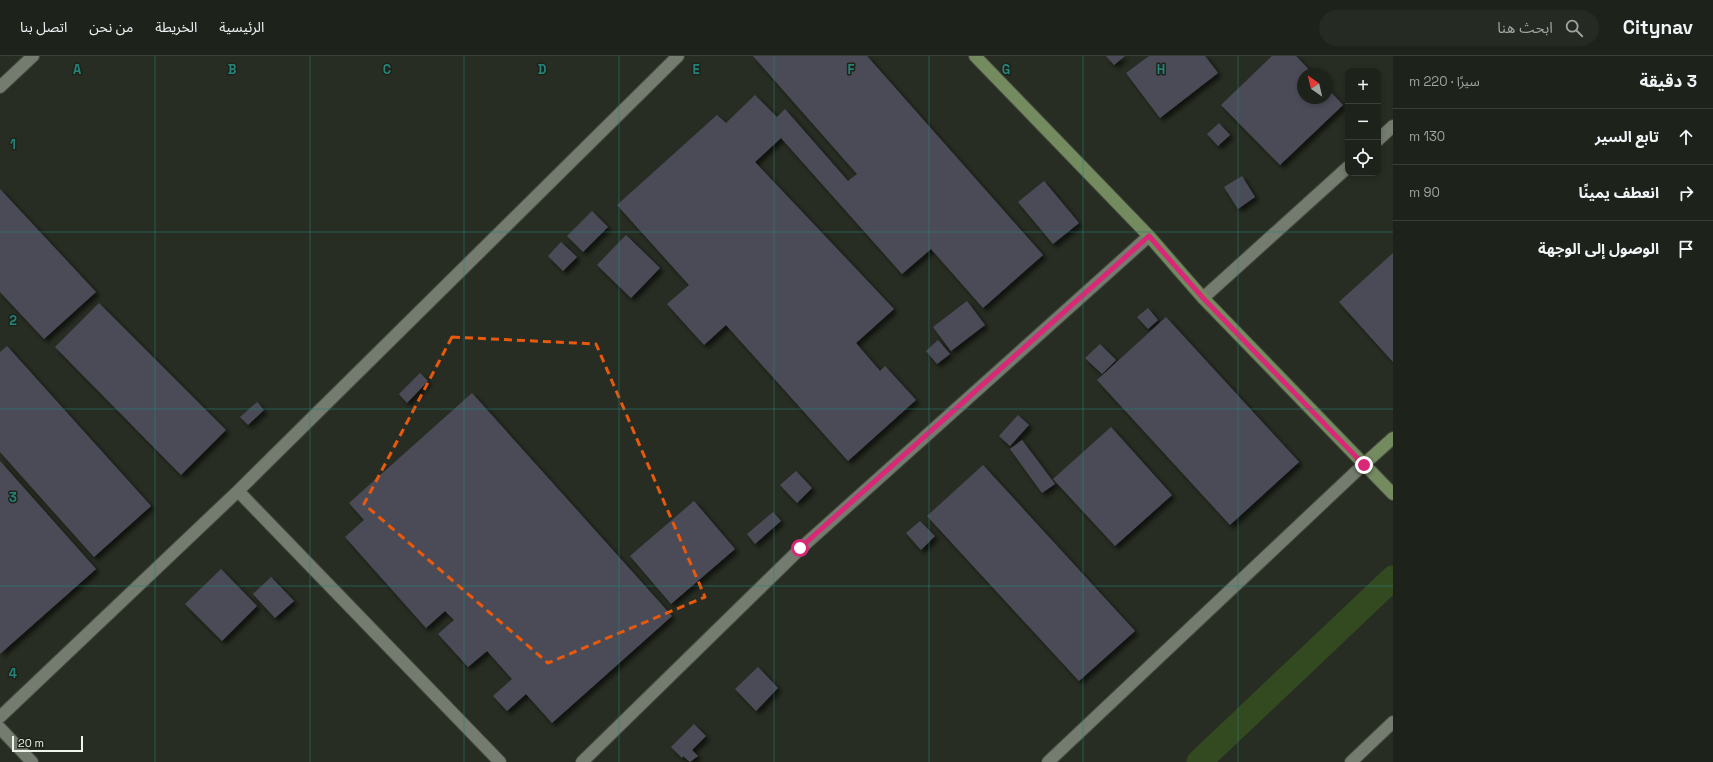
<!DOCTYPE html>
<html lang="ar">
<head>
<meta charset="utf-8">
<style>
  :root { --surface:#1d221a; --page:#252a23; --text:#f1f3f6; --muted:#a0a4a2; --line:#3b3f39 }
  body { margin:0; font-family:"Space Grotesk","Noto Sans Arabic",sans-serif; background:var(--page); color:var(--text); direction:rtl }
  .controls { position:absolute; right:12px; top:12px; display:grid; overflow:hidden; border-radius:8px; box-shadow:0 2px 6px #0003 }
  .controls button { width:36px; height:36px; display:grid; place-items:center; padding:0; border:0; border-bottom:1px solid var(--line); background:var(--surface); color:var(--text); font:20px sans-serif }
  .compass { position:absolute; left:1297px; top:12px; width:36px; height:36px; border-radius:50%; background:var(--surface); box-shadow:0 2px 6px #0003; rotate:326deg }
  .scale { position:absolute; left:12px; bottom:10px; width:71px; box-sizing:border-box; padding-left:4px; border:2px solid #f0f4ed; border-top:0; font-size:11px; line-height:14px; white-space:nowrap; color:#f0f4ed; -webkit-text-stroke:3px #1d2319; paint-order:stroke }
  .stop { position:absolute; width:12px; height:12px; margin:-9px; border:3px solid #db2777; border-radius:50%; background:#fff }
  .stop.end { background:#db2777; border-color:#fff; box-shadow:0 1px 4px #0008 }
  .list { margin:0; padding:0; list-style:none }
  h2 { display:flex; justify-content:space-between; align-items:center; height:52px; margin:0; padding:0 16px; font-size:17px }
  h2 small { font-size:13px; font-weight:400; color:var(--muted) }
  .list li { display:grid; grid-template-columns:26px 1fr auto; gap:12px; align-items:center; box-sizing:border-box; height:56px; padding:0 16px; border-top:1px solid var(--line) }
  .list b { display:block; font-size:15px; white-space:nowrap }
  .list em { font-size:13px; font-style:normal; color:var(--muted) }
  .icon { flex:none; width:22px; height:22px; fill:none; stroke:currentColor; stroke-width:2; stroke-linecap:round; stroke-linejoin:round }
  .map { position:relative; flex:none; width:1393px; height:706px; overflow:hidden; direction:ltr }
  header { display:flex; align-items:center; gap:24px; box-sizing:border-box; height:56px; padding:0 20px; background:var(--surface); border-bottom:1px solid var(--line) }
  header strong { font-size:19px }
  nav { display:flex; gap:22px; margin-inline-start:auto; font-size:14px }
  .search { width:280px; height:36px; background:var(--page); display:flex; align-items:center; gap:10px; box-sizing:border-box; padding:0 14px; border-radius:22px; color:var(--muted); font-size:15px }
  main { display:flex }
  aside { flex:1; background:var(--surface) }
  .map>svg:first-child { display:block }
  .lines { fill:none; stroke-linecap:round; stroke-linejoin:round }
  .canal { stroke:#334a21; stroke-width:25 }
  .building { fill:#4b4c59; filter:url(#shadow) }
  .street-casing { stroke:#464b41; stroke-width:14 }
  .secondary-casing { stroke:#464b41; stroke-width:14 }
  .street { stroke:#747c6f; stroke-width:12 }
  .secondary { stroke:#748b60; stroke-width:12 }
  .route { stroke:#db2777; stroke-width:5 }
  .marked { fill:none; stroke:#e8590c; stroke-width:3; stroke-dasharray:8 5; stroke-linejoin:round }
  .grid { fill:none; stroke:#26837b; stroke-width:1; stroke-opacity:0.55 }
  .grid-label { font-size:13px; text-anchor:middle; font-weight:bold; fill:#26837b; stroke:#1d2319; stroke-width:3; stroke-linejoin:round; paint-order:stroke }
</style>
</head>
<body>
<header>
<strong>Citynav</strong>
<div class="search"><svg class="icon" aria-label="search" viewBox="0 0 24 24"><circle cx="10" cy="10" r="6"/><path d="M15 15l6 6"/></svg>ابحث هنا</div>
<nav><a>الرئيسية</a><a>الخريطة</a><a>من نحن</a><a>اتصل بنا</a></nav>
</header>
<main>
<aside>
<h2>3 دقيقة<small>سيرًا · 220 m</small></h2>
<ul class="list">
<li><svg class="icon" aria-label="ahead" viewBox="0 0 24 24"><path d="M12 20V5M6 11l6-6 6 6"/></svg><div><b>تابع السير</b></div><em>130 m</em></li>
<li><svg class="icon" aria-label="right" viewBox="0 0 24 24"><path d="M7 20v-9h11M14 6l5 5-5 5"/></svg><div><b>انعطف يمينًا</b></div><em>90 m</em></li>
<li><svg class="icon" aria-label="arrive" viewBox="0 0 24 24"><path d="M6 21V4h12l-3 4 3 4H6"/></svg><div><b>الوصول إلى الوجهة</b></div></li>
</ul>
</aside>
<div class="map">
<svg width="1393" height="706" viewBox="0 0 1393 706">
  <defs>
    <filter id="shadow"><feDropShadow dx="3.5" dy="3.5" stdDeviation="2" flood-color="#0009"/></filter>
  </defs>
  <rect width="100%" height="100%" fill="#272d22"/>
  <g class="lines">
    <path class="canal" d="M1199 706 1393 522"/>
  </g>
  <path class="building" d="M753 0H867L1043 199 983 252 931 193 902 218 781 82 755 106 894 253 856 287 880 315 885 310 916 344 848 405 726 269 704 289 667 248 689 229 617 149 717 59 726 67 755 39 777 61 785 53 848 125 857 118Z
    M1106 0H1125L1114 9Z
    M1149 0H1205L1218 17 1160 62 1126 17Z
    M1272 0H1296L1313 18H1303V42H1327V32L1343 49 1280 109 1221 49Z
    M1219 67 1230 79 1218 90 1207 78Z
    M1242 120 1255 141 1238 153 1224 131Z
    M1044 125 1079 167 1053 188 1018 146Z
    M0 133 96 236 44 283 0 236Z
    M592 155 608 171 583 196 567 180Z
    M626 179 660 212 631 242 597 209Z
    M561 186 577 201 563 215 548 200Z
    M1393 197V306L1339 246Z
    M967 245 985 269 951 295 933 271Z
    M99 247 226 374 181 419 55 291Z
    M1148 252 1158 264 1148 273 1137 261Z
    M1166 261 1299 406 1230 469 1097 324Z
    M938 284 950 298 937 308 926 295Z
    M1100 288 1116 304 1102 318 1085 302Z
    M7 290 151 450 94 501 0 396V296Z
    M420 317 428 325 407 347 399 338Z
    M472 337 672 560 552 667 526 638 507 655 493 640 512 623 487 595 468 611 438 578 454 564 445 555 426 572 345 481 364 464 349 447Z
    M257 346 264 354 248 369 240 361Z
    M1018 359 1029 369 1010 390 999 380Z
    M1111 371 1172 439 1115 490 1053 423Z
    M1022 384 1055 428 1042 437 1010 393Z
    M0 405 96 513 0 598Z
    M983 409 1135 575 1079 625 927 460Z
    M796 415 812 432 797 447 780 429Z
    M694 445 735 493 671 548 630 500Z
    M773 456 781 465 755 488 747 478Z
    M920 465 935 480 921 494 906 477Z
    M221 513 257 550 222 585 185 548Z
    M271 521 294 545 275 562 253 538Z
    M758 611 778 632 756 655 735 633Z
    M694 668 706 680 692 694 698 700 690 706 683 700 682 702 671 691Z"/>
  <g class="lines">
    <g class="street-casing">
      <path id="street" d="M0 31 33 0
        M1378 84 1393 70
        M1203 242 1348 111
        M238 435 500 706
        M0 661 238 435 678 0
        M0 672 32 706
        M582 706 801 492 1149 180
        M1048 706 1363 409
        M1351 706 1393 666"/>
    </g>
    <g class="secondary-casing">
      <path id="secondary" d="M975 0 1149 180 1203 242 1393 438
        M1363 409 1393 382"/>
    </g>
    <use href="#street" class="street"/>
    <use href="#secondary" class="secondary"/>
  </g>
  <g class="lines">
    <path class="route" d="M800 492 1149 180 1203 242 1364 409"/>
  </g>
  <path class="marked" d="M452 281 596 288 705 541 548 607 364 448Z"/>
  <path class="grid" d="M155 0V706M310 0V706M464 0V706M619 0V706M774 0V706M929 0V706M1083 0V706M1238 0V706M0 176H1393M0 353H1393M0 530H1393"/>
  <g class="grid-label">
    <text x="77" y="18">A</text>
    <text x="232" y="18">B</text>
    <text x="387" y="18">C</text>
    <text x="542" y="18">D</text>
    <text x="696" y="18">E</text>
    <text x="851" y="18">F</text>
    <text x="1006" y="18">G</text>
    <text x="1161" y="18">H</text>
    <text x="13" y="93">1</text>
    <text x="13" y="269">2</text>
    <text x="13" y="446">3</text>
    <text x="13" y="622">4</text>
  </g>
</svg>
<div class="controls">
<button>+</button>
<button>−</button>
<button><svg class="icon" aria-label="locate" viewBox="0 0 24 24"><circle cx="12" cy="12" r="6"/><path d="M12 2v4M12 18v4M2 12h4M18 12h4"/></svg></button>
</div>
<svg class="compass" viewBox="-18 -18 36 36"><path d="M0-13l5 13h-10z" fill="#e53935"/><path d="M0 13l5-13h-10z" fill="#a0a4a2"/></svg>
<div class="scale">20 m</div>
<div class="stop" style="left:800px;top:492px"></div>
<div class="stop end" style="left:1364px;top:409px"></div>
</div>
</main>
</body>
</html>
